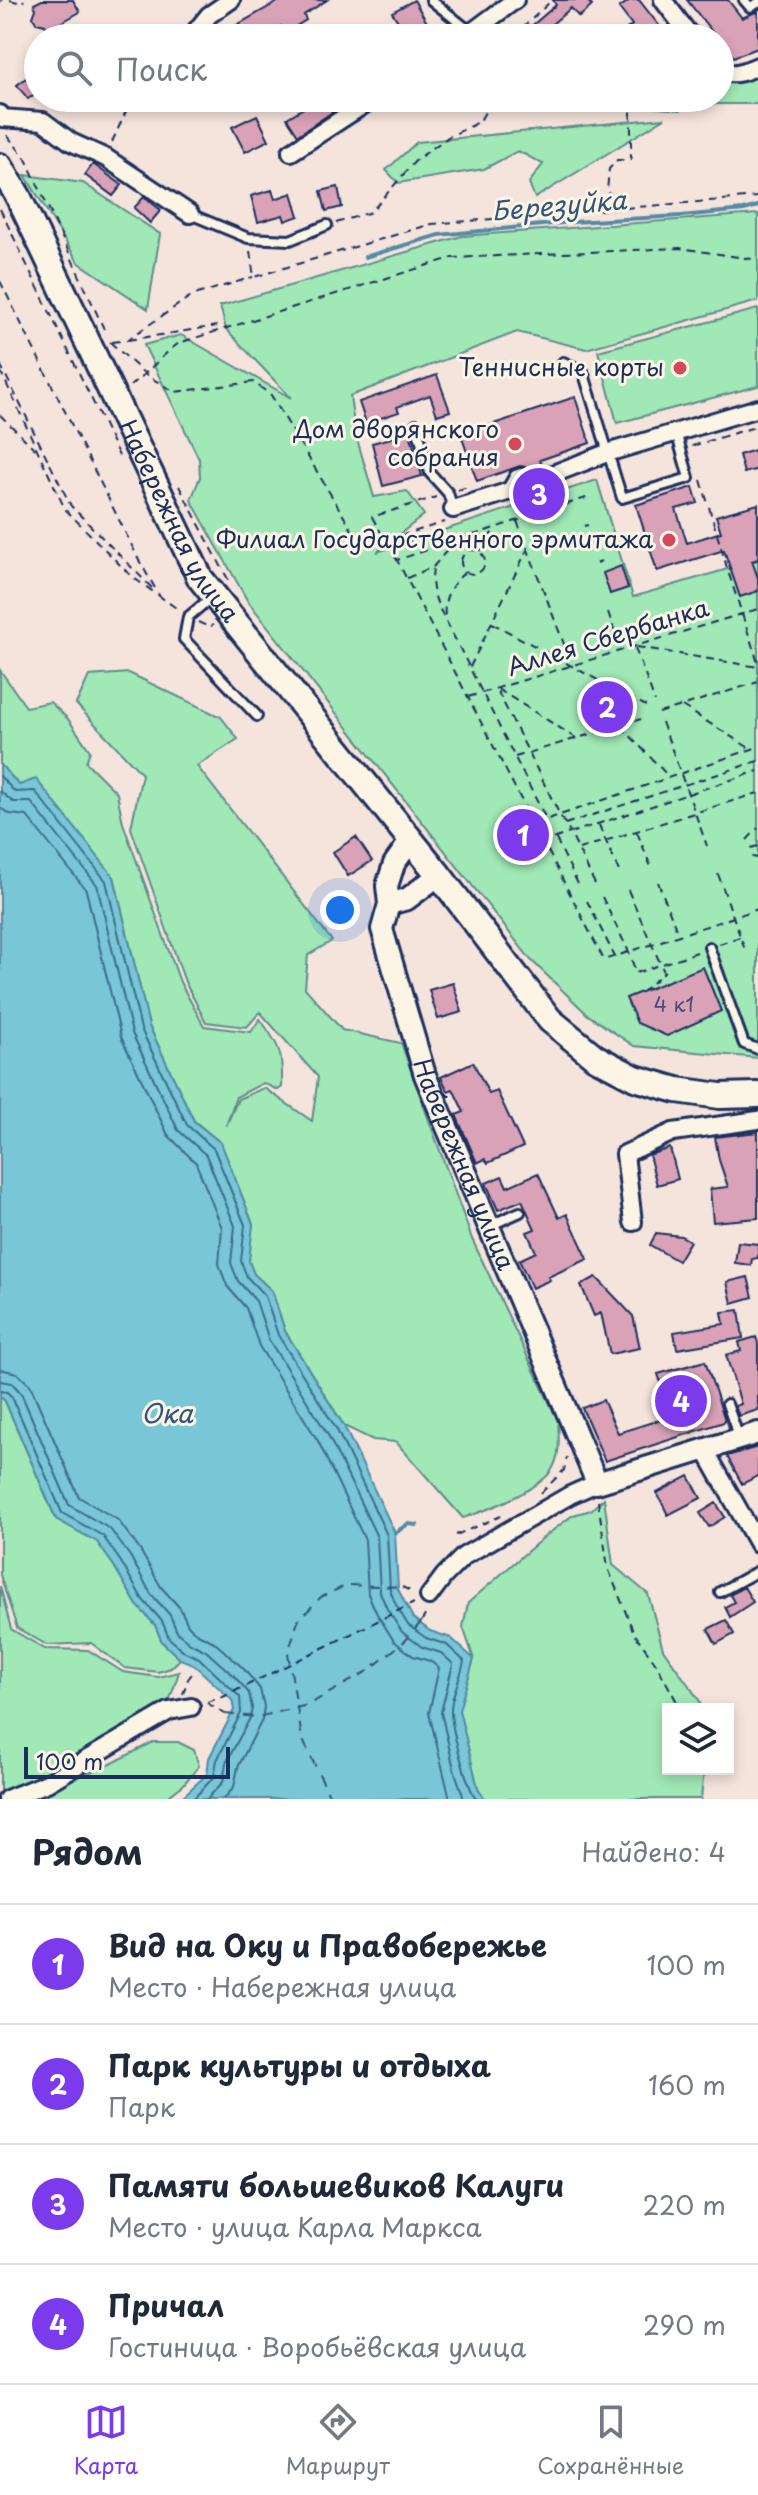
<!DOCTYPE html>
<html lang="ru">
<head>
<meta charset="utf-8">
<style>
  :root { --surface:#fff; --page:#f6f6f7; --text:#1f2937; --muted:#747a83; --line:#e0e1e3; --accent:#7c3aed }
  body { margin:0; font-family:"Playpen Sans",sans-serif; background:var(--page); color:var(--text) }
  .controls { position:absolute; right:24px; bottom:24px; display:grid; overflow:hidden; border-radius:0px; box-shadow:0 4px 12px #0003 }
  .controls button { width:72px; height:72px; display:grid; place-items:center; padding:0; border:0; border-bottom:2px solid var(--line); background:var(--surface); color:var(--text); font:40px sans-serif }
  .scale { position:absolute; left:24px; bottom:20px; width:206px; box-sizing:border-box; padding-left:8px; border:4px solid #1b2f5e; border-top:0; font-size:22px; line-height:28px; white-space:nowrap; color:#1b2f5e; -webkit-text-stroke:6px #fcf5e5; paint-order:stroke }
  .you { position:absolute; left:340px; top:910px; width:28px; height:28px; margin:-20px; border:6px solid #fff; border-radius:50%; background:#1a73e8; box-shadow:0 0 0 12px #1a73e833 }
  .badge { display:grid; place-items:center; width:52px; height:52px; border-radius:50%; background:var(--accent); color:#fff; font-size:26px; font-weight:700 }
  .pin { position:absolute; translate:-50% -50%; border:4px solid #fff; box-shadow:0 2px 8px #0006 }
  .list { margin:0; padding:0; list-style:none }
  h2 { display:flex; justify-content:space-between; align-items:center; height:104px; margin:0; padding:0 32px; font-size:34px }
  h2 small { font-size:26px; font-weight:400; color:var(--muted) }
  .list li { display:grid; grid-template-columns:52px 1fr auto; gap:24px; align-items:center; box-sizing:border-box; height:120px; padding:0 32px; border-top:2px solid var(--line) }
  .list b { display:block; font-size:30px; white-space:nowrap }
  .list p { margin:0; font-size:26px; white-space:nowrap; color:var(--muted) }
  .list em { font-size:26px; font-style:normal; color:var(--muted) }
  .icon { flex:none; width:44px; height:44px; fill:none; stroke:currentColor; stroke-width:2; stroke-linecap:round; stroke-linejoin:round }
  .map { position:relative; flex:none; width:758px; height:1799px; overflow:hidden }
  .search { position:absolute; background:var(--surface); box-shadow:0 4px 12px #0003; left:24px; right:24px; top:24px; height:88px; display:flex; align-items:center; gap:20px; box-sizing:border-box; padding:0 28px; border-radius:44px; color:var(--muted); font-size:30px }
  .sheet { height:584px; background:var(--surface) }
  nav { display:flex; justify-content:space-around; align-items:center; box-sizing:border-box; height:112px; border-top:2px solid var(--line); background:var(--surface); font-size:22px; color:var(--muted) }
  nav a { display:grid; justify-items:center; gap:4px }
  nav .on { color:var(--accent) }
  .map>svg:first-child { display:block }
  .green { fill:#a0e8b5; stroke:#5e8c8a; stroke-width:2 }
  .water { fill:#78c6d6; stroke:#538aa6; stroke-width:2 }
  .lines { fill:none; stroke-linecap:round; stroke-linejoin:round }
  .shore { stroke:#406b8e; stroke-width:2 }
  .stream { stroke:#538aa6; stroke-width:4 }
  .ferry { stroke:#32557c; stroke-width:2; stroke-dasharray:10 8; stroke-linecap:butt }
  .building { fill:#d9a2b7; stroke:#1b2f5e; stroke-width:2 }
  .service-casing { stroke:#1b2f5e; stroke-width:14 }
  .minor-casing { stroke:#1b2f5e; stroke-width:22 }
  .tertiary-casing { stroke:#1b2f5e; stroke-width:26 }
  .secondary-casing { stroke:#1b2f5e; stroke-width:30 }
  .path { stroke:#1b2f5e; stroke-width:2; stroke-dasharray:8 6; stroke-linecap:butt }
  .service { stroke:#fcf5e5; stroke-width:8 }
  .minor { stroke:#fcf5e5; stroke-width:16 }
  .tertiary { stroke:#fcf5e5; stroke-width:20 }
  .secondary { stroke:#fcf5e5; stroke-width:24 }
  .poi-dot { fill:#d1495b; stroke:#fcf5e5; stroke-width:3 }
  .labels { text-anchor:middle; stroke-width:6; stroke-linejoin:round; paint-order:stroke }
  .number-label { font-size:20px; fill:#4a4c74 }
  .poi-label { font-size:24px; fill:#1b2f5e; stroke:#fcf5e5; text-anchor:end }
  .street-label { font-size:24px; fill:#1b2f5e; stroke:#fcf5e5 }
  .water-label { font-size:26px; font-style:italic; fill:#32557c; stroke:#fcf5e5 }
</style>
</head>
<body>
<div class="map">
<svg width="758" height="1799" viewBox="0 0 758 1799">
  <rect width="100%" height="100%" fill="#f5e4dc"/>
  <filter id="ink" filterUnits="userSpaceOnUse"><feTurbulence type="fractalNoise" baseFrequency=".0125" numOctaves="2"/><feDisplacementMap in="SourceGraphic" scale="16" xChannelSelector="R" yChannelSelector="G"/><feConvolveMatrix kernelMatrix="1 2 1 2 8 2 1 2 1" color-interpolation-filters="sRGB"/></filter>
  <g filter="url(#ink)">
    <path class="green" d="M758 72V104H699L680 110 629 105 622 98H720V77Z
      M665 118 535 198 529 183 543 164 518 151 484 169 398 183 386 170 417 142Z
      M25 175 83 183 160 234 148 309 78 262Z
      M758 214V301L586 349 517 332 350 396 355 432 374 497 407 491 424 515 377 552 597 480 633 597 758 560V1058L634 1046 588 1015 531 960 247 600 191 500 200 477 199 459 144 345 181 335 291 398 226 329 220 306 462 236Z
      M758 309V386L617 423 598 351Z
      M0 670 26 707 50 702 68 719 90 751 86 762 117 793 123 823 180 982 204 1026 251 1032 260 1019C280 1046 283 1053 282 1087L278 1090 263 1083 236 1097 226 1126 238 1099 264 1088 312 1121 318 1077 260 1012 247 1027 206 1022 185 982 131 828 142 774 76 704 89 676 129 673 221 717 238 739 197 766 332 941 308 955 305 988 342 1030 401 1043 472 1239 558 1421C559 1438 561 1456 551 1471 539 1490 485 1511 463 1518L396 1442 373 1440 344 1426 285 1331 272 1291 254 1274 248 1261 253 1224 221 1143 194 1121 149 1026 114 877 19 785 0 764Z
      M0 1396 5 1401 56 1519 97 1541 114 1566 137 1605 155 1625 162 1642 180 1659 171 1668 158 1672 125 1668 91 1643 47 1645 17 1628 0 1575Z
      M604 1498 613 1565 648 1594 663 1649 699 1700 702 1709H668V1769H704L701 1799H485L478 1788 458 1710 474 1659 463 1627 468 1603 544 1537 573 1515 591 1510Z
      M0 1586 11 1629 45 1649 88 1650 123 1672 158 1677 179 1672 170 1699 52 1770 0 1793Z
      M153 1742H178L194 1750 199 1766 183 1785 165 1799H21L111 1764Z"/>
    <path class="water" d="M0 764 19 785 36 779 114 877 149 1026 194 1121 221 1143 253 1224 249 1261 254 1274 272 1291 285 1331 344 1426 395 1533 398 1589 404 1601 413 1618 430 1631 451 1638 474 1659 459 1710 478 1788 485 1799H180L207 1774 209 1758 234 1710 232 1700 193 1664 180 1659 162 1642 155 1625 137 1605 114 1566 97 1542 56 1519 5 1401 0 1396Z"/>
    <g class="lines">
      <path class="shore" d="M0 776 15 792 35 791 106 881 141 1029 187 1125 214 1149 245 1225 241 1261 247 1277 265 1296 278 1335 337 1430 387 1535 390 1590 396 1605 408 1625 426 1638 447 1645 464 1661C462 1677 450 1695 451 1712 451 1728 467 1786 476 1799
        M0 791 13 802H31L97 885 132 1033 178 1130 206 1155 235 1226 231 1263 238 1281 256 1301 269 1340 328 1435 377 1537 380 1592 387 1609 402 1632 422 1647 441 1653 453 1664 441 1712 454 1769 464 1799
        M0 808 10 814 27 816 86 890 121 1037 168 1135 196 1163 222 1228 219 1264 227 1286 246 1308 259 1346 318 1441 365 1540 368 1594 377 1614 394 1641 413 1656 430 1661 439 1668 429 1713 450 1799
        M0 1369 17 1373 30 1385 79 1497 118 1520 140 1550 161 1587 180 1608 188 1625 196 1633 214 1642 243 1668 260 1689 264 1707 262 1720 238 1767 234 1787 224 1799
        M0 1381 12 1383 21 1393 69 1505 110 1529 130 1556 151 1594 170 1615 177 1632 190 1643 206 1651 234 1676 249 1693 252 1708 250 1718 226 1763 223 1782 207 1799
        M0 1391 7 1392 12 1397 62 1513 103 1536 121 1562 143 1600 162 1621 169 1638 185 1652 199 1658 240 1697 241 1713 217 1760 214 1777 193 1799"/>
      <path class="stream" d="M365 257 439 235 572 222 681 216 744 210 758 206
        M395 1533 408 1524 417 1525"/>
      <path class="ferry" d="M225 1714 258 1717 308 1705 368 1671 406 1640 421 1622
        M331 1799 302 1738 288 1653 298 1621 321 1597 347 1585 402 1587"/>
    </g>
    <path class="building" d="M42 0H73L80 12 48 30 45 25 36 23 33 17 36 9 34 4Z
      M281 0H327L304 15 306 20 285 33 281 26 259 38H235L230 29Z
      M414 0 422 14 436 38H409L392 12Z
      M553 0H587L592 6 579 17 571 8 552 24 556 28 544 38H533L527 30 556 5Z
      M630 0H639L665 33 659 38H615L632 25 619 8Z
      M687 0H728L742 18 758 11V48L733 57 720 41V38H717Z
      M38 69V92L28 99 17 85Z
      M320 98H335L340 107 298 135 287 118Z
      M257 115 269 140 245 152 232 127Z
      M93 164 122 185 113 196 85 175Z
      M338 187 342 207 326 211 321 191Z
      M272 190 275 199 292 193 299 216 285 221 283 215 258 222 251 196Z
      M144 197 161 210 150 223 134 208Z
      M437 375 450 411 437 415 430 395 397 407 399 412 366 423 359 402Z
      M575 397 590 443 540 460 542 466 528 472 525 467 520 466 477 481 461 435Z
      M410 433 422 476 383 486 372 443Z
      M758 449V469L744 473 739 455Z
      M693 487 698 503 676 509 687 543 721 532 716 516 758 504V559L752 561 758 578V591L740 597 724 550 657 571 636 505Z
      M621 566 628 588 610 594 603 573Z
      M356 837 372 861 348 876 333 852Z
      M703 967 721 1011 667 1036 637 1023 626 998Z
      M453 983 462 1012 438 1019 429 990Z
      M473 1062 489 1094 497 1091 523 1147 488 1163 485 1159 477 1163 456 1115 464 1112 453 1089 448 1091 441 1077Z
      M758 1132V1218L713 1222 710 1189 728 1187 719 1160 715 1137Z
      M670 1148 678 1179 657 1185 649 1155Z
      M538 1173 559 1218 567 1214 588 1259 548 1277 550 1280 532 1288 519 1260 536 1252 527 1232 535 1229 522 1200 498 1210 486 1183 502 1176 507 1187Z
      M656 1233 681 1236 690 1241 678 1261 650 1245Z
      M738 1242 758 1244V1258L752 1259 751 1265 735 1263Z
      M596 1277 633 1316 640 1348 610 1354 601 1313 594 1316 581 1285Z
      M748 1277 753 1297 732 1303 727 1282Z
      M739 1310 743 1338 677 1349 674 1332 724 1324 722 1312Z
      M756 1337 758 1343V1410L739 1416 735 1406 741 1404 726 1355 741 1351 739 1342Z
      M705 1361 725 1420 724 1422 605 1461 582 1408 603 1400 618 1433 672 1416 658 1374Z
      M758 1447V1476L742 1484 727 1456Z
      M689 1476 701 1498 668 1515 657 1493Z
      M716 1503 725 1517 709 1527 700 1513Z
      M744 1587 753 1602 730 1617 725 1607 734 1602 730 1595Z
      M726 1620 734 1634 716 1644 708 1629Z"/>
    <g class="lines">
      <g class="service-casing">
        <path id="service" d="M431 0 471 32
          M744 0 750 7 758 3
          M190 214 248 238 290 240 327 225
          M563 362 583 371 622 498 689 478 676 432
          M416 424 430 473 448 493 453 509
          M507 489 515 475 521 473
          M213 596 188 617 184 639 257 716
          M709 947 744 1044 758 1049
          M489 1226 520 1212
          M727 1404 739 1438
          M720 1592 758 1571"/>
      </g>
      <g class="minor-casing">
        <path id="minor" d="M663 0 692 38
          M196 31 209 15 231 0
          M464 38 515 0
          M720 69C731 78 746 71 758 66
          M0 114 2 118 43 121 71 142 106 158 190 214
          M291 152 374 98
          M453 509 504 493 607 453 758 408
          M633 1222 625 1154 673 1132 758 1120
          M705 1450 758 1544
          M429 1596 444 1576 464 1556 570 1495 597 1483
          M7 1799 47 1783 169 1711 191 1707"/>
      </g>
      <g class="tertiary-casing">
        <g id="tertiary">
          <path id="s1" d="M411 840 394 864 387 886 389 904 382 929 425 1075 597 1483 758 1433"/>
          <path d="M389 904 407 899 439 875"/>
        </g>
      </g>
      <g class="secondary-casing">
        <g id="secondary">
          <path id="s2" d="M0 166 18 196 200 578 439 875 550 1020 595 1057 635 1078 677 1090 720 1096 758 1095"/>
        </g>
      </g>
      <path class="path" d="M10 0 22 3 24 0
        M0 2 2 0
        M512 38 552 0
        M7 135 26 159 104 329
        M112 142 132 98
        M624 207 607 191 609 169 617 160H631V101L628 98
        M0 209 119 456
        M336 223 371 212 416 160 448 137 473 125 481 119 493 98
        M250 251 254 277 432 224 758 197
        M0 281 140 562 159 595
        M128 340 217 326
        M110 342 146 375 175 392 253 382 271 395 352 530 384 541 445 522
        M112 342 127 340 191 296 253 277
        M0 364 71 506 152 588
        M0 370 65 509 131 576 179 610
        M130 386C148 373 161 356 179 343L451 258 680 248 758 260
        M0 415 35 449
        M692 446 758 426
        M701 480 727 568 758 663
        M179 486 230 583
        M458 490 471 486
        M517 521 572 665
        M584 526 588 525
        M461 562a12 12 0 1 1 24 0a12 12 0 1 1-24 0Z
        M480 551 494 530
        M397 560 372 517 436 497
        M597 563 601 561
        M433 569C430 587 435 599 443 616
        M465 572C450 586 441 600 446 621L546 819
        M407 578 433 567 454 542
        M608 612 621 649
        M198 622 209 627 213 625
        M492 623 646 706
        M637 647 758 667
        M635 648 655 702
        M470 667 527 550
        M468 697 758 609
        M682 706 751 749
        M659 713 758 682
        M662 722 707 846
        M621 726 669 777
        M576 738 496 688 560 815 758 747
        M515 757 641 719
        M528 813 397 560 589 497
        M515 817 528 813 533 824 560 815 570 833 543 842 548 851 537 856
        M565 824 758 761
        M599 825 621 876
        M637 832 651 867
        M556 839 580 888
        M747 840 758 828
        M751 848 758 846
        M579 849 758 793
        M548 851 604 960 758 909
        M752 857 758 858
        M718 874 745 950
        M658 882 679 936
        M595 884 570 833 758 771
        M628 890 664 972 643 991
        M602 897 629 952 636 973 697 952
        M587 901 615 957
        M719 944 740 937
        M541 1493 564 1470 567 1457
        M598 1501 608 1568 634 1633 655 1662 681 1709
        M456 1535 501 1516
        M402 1587 413 1592
        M421 1622 427 1612
        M183 1694 188 1679 192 1674
        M207 1702 223 1697 414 1603
        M207 1703 225 1714"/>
      <use href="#service" class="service"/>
      <use href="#minor" class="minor"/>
      <use href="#tertiary" class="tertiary"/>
      <use href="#secondary" class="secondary"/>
    </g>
  </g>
  <g class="poi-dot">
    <circle cx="680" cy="368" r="8"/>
    <circle cx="515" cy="444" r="8"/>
    <circle cx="669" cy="540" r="8"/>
  </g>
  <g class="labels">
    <g class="number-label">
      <text x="674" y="1012">4 к1</text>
    </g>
    <g class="poi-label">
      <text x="664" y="376">Теннисные корты</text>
      <text x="499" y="438">Дом дворянского<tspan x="499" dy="28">собрания</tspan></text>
      <text x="653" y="548">Филиал Государственного эрмитажа</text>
    </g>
    <g class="street-label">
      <text dy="8" stroke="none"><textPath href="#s2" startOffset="398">Набережная улица</textPath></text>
      <text transform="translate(608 638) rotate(-17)" y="8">Аллея Сбербанка</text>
      <text dy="8" stroke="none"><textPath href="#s1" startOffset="346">Набережная улица</textPath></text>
    </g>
    <g class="water-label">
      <text transform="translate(559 206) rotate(-5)" y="9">Березуйка</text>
      <text x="167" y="1423">Ока</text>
    </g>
  </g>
</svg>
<div class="controls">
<button><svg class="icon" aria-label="layers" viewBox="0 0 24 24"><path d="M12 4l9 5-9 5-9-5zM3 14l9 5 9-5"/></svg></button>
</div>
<div class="scale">100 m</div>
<div class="you"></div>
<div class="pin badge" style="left:523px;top:835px">1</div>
<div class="pin badge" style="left:607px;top:707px">2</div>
<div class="pin badge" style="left:539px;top:494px">3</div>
<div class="pin badge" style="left:681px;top:1401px">4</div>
<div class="search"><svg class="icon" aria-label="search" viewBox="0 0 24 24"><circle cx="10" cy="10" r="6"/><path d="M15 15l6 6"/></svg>Поиск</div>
</div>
<section class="sheet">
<h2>Рядом<small>Найдено: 4</small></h2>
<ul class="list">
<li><span class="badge">1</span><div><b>Вид на Оку и Правобережье</b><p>Место · Набережная улица</p></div><em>100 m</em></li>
<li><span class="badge">2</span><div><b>Парк культуры и отдыха</b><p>Парк</p></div><em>160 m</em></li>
<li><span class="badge">3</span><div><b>Памяти большевиков Калуги</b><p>Место · улица Карла Маркса</p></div><em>220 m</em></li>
<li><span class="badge">4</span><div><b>Причал</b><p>Гостиница · Воробьёвская улица</p></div><em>290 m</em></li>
</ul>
</section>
<nav>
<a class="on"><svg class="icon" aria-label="map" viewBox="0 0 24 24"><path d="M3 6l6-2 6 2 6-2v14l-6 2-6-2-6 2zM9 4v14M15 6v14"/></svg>Карта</a>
<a><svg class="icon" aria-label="directions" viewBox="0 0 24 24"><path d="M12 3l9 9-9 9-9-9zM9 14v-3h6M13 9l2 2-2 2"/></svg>Маршрут</a>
<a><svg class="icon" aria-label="saved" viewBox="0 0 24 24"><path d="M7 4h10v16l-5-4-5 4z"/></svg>Сохранённые</a>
</nav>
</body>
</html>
